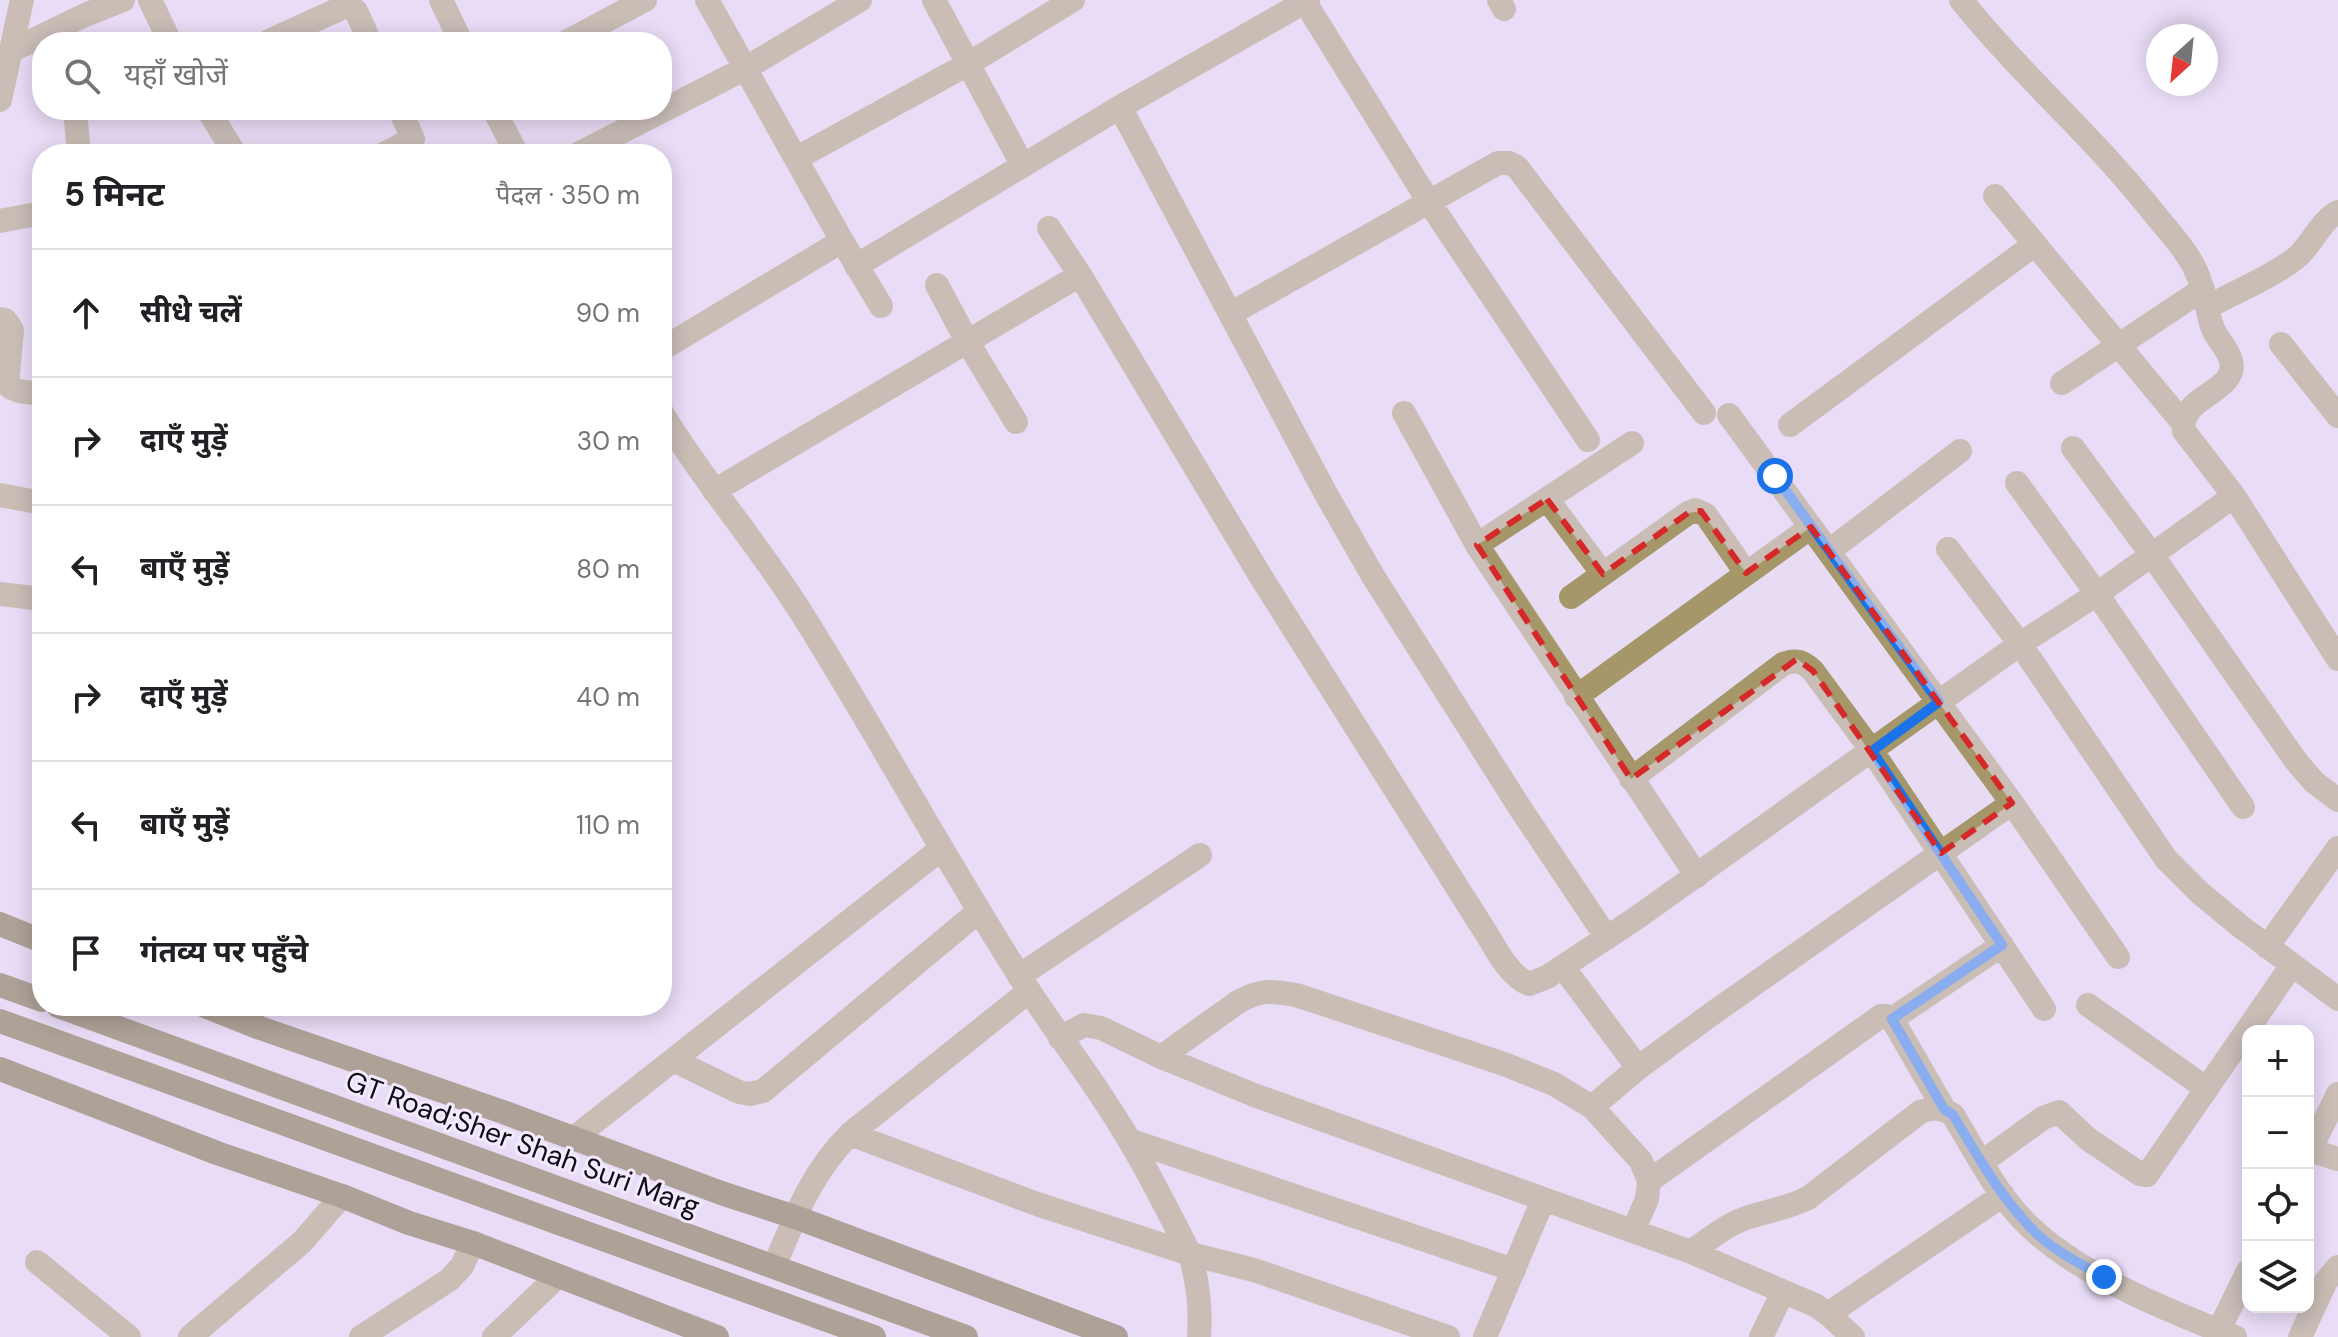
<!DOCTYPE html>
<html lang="hi">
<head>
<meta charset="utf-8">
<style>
  :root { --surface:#fff; --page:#f6f6f6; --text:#202124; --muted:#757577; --line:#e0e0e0 }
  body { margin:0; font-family:"DM Sans","Noto Sans Devanagari",sans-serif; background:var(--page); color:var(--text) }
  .controls { position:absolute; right:24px; bottom:24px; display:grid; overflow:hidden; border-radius:16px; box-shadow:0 4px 20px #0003 }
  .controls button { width:72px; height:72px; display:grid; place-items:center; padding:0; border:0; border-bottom:2px solid var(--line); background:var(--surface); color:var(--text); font:40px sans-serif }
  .compass { position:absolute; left:2146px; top:24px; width:72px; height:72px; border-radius:50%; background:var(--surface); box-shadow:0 4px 20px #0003; rotate:207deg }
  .stop { position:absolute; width:24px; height:24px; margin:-18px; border:6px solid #1a73e8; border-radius:50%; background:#fff }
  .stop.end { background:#1a73e8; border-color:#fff; box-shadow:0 2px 8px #0008 }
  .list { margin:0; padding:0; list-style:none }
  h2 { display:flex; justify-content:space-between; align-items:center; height:104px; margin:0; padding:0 32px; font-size:34px }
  h2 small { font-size:26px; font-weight:400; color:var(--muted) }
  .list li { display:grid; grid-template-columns:52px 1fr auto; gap:24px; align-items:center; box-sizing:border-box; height:128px; padding:0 32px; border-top:2px solid var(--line) }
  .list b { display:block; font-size:30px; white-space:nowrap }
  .list em { font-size:26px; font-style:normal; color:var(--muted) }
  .icon { flex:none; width:44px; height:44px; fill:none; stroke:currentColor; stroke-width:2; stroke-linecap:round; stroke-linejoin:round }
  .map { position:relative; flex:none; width:2338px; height:1337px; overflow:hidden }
  .search { position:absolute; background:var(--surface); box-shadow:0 4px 20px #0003; left:32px; top:32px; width:640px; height:88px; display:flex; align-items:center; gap:20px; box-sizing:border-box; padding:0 28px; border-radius:32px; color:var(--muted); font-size:30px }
  .panel { position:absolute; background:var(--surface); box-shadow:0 4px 20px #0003; left:32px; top:144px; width:640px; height:872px; border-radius:32px }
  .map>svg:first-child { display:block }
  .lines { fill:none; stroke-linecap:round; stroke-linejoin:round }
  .minor { stroke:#a59769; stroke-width:24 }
  .major { stroke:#685924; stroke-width:24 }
  .route { stroke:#1a73e8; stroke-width:10 }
  .marked { fill:none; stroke:#d62828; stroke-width:6; stroke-dasharray:16 10; stroke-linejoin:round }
  .labels { text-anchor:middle; stroke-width:6; stroke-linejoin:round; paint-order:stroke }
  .street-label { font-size:28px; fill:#100c15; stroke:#f4eaff }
</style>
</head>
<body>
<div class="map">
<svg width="2338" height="1337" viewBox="0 0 2338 1337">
  <rect width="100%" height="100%" fill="#e8dcf5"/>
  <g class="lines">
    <path class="minor" d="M150 0 170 42
      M441 0 461 42
      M707 0 842 241 881 306
      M934 0 1023 166
      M1499 0 1504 9
      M1961 0C2021 75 2094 137 2153 212 2168 231 2186 249 2196 271 2205 290 2206 310 2213 329 2218 340 2228 349 2231 361 2239 392 2178 396 2184 431L2234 496 2338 659
      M1305 2 1429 202 1588 440
      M267 42 348 5 356 11 370 42
      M566 42 645 0
      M11 51 85 15 123 0
      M0 100 22 0
      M1120 107 1326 494 1373 576 1520 808 1607 938
      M75 110 79 154
      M208 110 235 154
      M494 110 517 154
      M384 154 413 139 400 110
      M578 154 746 68 860 0
      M797 158 968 64 1073 0
      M1995 196 2183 423
      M0 221 42 213
      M1049 228 1080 275 1261 577 1481 925C1494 944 1507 975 1529 984L1547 977 1635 919 2020 644 2097 594 2234 496
      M856 266 1120 107 1308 0
      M937 285 967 341 1016 422
      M2208 307C2237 291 2270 278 2296 258 2312 245 2320 221 2338 212
      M1230 314 1498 163H1509L1517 167 1704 413
      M0 319 5 320 12 330 7 384C14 393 31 392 42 394
      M2281 344 2338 416
      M662 349 842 241
      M2062 383 2203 289
      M662 413C705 484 760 546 804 617 879 737 946 861 1022 980 1048 1021 1078 1060 1104 1100 1137 1149 1163 1201 1190 1254L1254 1270 1448 1337
      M1404 413 1477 545 1697 876
      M1790 425 2035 244
      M2073 448 2152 555 2296 761 2314 782 2338 800
      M2017 483 2097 594 2243 807
      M714 491 1080 275
      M0 495 42 503
      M1547 499 1603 574
      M1477 545 1632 443
      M1948 549 2020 644 2166 859 2200 893 2240 926 2338 999
      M1829 551 1960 451
      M0 594 42 599
      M1571 597 1688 513 1695 510 1706 515 1746 573
      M1576 697 1811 527
      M1631 779 1783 664C1796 659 1803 661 1813 671L1872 751 2044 1009
      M2012 803 2118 957
      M2267 947 2338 848
      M1563 967 1638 1068
      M1019 976 1200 855
      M2088 1005 2207 1089
      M1892 1019 2002 945
      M1060 1038 1084 1025 1101 1028 1161 1057 1254 1095 1691 1252 1815 1305 1828 1314 1853 1337
      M1161 1057 1238 1002C1261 989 1272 991 1296 995L1504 1064 1554 1084 1592 1107 1641 1161 1649 1181 1647 1199 1633 1231
      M673 1060 739 1092 750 1094 763 1091 979 911
      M1592 1107 1638 1068 1713 1013 2012 803 1729 415
      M850 1134 1037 1204 1190 1254C1198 1283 1201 1306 1199 1337
      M574 1138 941 849
      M1129 1140 1514 1270
      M2310 1150 2338 1159
      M2308 1154 2338 1094
      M1982 1162 2043 1118 2059 1112 2088 1139 2140 1174 2147 1175 2292 965
      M1649 1181 1881 1016H1887L1892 1019 1944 1109
      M1691 1252C1708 1240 1726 1225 1746 1218 1768 1211 1788 1208 1808 1198L1920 1112C1933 1107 1941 1107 1953 1115 1978 1156 2001 1204 2039 1235 2091 1280 2172 1312 2235 1337
      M37 1262 129 1337
      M774 1267C795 1217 811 1173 850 1134L1029 991
      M1828 1314 2003 1195
      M2219 1330 2248 1271
      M190 1337 302 1242 342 1196
      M361 1337 449 1280 462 1266 473 1243
      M494 1337 558 1276
      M1485 1337 1543 1200
      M1761 1337 1783 1292
      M2300 1337 2326 1281 2338 1267"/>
    <path class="major" d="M0 924 42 941
      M0 985 42 1000
      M58 1006 966 1337
      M205 1006 260 1028 503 1112 724 1194 795 1217 1116 1337
      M0 1021 874 1337
      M0 1069 217 1153 342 1196 409 1223 473 1243 717 1337"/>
  </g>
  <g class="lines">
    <path class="route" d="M1775 476 1939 702 1872 751 2002 945 1892 1019 1944 1109 1953 1115C1978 1156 2001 1199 2036 1233 2055 1251 2080 1264 2104 1277"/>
  </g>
  <path d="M0 0H2338V1337H0ZM1547 499 1603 574 1688 513 1701 511 1746 573 1811 527 2012 803 1941 853 1813 671 1797 659 1631 779 1477 545Z" fill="#e8dcf5" fill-opacity=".55" fill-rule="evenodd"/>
  <path class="marked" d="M1547 499 1603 574 1688 513 1701 511 1746 573 1811 527 2012 803 1941 853 1813 671 1797 659 1631 779 1477 545Z"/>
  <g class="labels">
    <g class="street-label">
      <text transform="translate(523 1143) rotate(20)" y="10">GT Road;Sher Shah Suri Marg</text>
    </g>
  </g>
</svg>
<div class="controls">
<button>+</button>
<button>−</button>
<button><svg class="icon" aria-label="locate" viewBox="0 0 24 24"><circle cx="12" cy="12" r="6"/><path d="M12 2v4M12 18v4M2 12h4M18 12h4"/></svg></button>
<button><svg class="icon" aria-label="layers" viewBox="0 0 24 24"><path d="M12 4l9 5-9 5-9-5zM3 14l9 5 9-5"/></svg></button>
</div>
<svg class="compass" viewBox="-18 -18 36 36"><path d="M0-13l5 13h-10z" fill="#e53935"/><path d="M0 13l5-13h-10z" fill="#757577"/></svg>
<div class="stop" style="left:1775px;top:476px"></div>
<div class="stop end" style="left:2104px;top:1277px"></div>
<div class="search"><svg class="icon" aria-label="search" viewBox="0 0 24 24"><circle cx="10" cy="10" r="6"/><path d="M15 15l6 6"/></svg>यहाँ खोजें</div>
<section class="panel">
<h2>5 मिनट<small>पैदल · 350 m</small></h2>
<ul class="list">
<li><svg class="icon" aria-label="ahead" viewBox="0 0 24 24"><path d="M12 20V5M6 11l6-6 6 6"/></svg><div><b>सीधे चलें</b></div><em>90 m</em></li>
<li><svg class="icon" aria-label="right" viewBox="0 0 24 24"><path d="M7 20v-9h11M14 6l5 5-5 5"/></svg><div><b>दाएँ मुड़ें</b></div><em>30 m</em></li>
<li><svg class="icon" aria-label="left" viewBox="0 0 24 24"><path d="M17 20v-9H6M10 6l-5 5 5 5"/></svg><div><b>बाएँ मुड़ें</b></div><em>80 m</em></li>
<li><svg class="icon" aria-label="right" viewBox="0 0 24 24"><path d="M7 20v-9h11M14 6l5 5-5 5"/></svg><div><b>दाएँ मुड़ें</b></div><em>40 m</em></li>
<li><svg class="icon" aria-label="left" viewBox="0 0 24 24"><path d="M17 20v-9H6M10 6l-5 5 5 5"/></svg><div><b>बाएँ मुड़ें</b></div><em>110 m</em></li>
<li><svg class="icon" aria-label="arrive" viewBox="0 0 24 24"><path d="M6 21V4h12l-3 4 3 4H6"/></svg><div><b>गंतव्य पर पहुँचे</b></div></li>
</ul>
</section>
</div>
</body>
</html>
